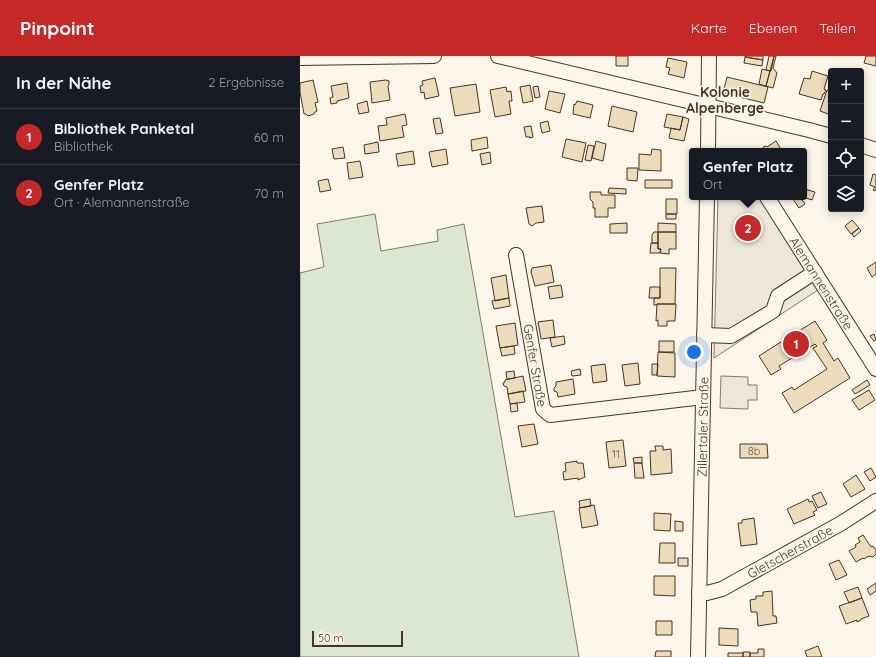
<!DOCTYPE html>
<html lang="de">
<head>
<meta charset="utf-8">
<style>
  :root { --surface:#171b24; --page:#20242c; --text:#f1f3f6; --muted:#9ea1a6; --line:#363941; --accent:#c62828 }
  body { margin:0; font-family:Quicksand,sans-serif; background:var(--page); color:var(--text) }
  .controls { position:absolute; right:12px; top:12px; display:grid; overflow:hidden; border-radius:4px; box-shadow:0 2px 10px #0003 }
  .controls button { width:36px; height:36px; display:grid; place-items:center; padding:0; border:0; border-bottom:1px solid var(--line); background:var(--surface); color:var(--text); font:20px sans-serif }
  .scale { position:absolute; left:12px; bottom:10px; width:91px; box-sizing:border-box; padding-left:4px; border:2px solid #4a3520; border-top:0; font-size:11px; line-height:14px; white-space:nowrap; color:#4a3520; -webkit-text-stroke:3px #fbf6e9; paint-order:stroke }
  .you { position:absolute; left:394px; top:296px; width:14px; height:14px; margin:-10px; border:3px solid #fff; border-radius:50%; background:#1a73e8; box-shadow:0 0 0 6px #1a73e833 }
  .badge { display:grid; place-items:center; width:26px; height:26px; border-radius:50%; background:var(--accent); color:#fff; font-size:13px; font-weight:700 }
  .pin { position:absolute; translate:-50% -50%; border:2px solid #fff; box-shadow:0 1px 4px #0006 }
  .popup { position:absolute; left:389px; top:92px; width:118px; height:52px; box-sizing:border-box; display:grid; place-content:center; border-radius:4px; background:var(--surface); filter:drop-shadow(0 1px 3px #0005); font-size:13px; white-space:nowrap; color:var(--muted) }
  .popup b { font-size:15px; color:var(--text) }
  .popup::after { content:''; position:absolute; left:50%; top:100%; margin-left:-8px; border:8px solid transparent; border-top-color:var(--surface) }
  .list { margin:0; padding:0; list-style:none }
  h2 { display:flex; justify-content:space-between; align-items:center; height:52px; margin:0; padding:0 16px; font-size:17px }
  h2 small { font-size:13px; font-weight:400; color:var(--muted) }
  .list li { display:grid; grid-template-columns:26px 1fr auto; gap:12px; align-items:center; box-sizing:border-box; height:56px; padding:0 16px; border-top:1px solid var(--line) }
  .list b { display:block; font-size:15px; white-space:nowrap }
  .list p { margin:0; font-size:13px; white-space:nowrap; color:var(--muted) }
  .list em { font-size:13px; font-style:normal; color:var(--muted) }
  .icon { flex:none; width:22px; height:22px; fill:none; stroke:currentColor; stroke-width:2; stroke-linecap:round; stroke-linejoin:round }
  .map { position:relative; flex:none; width:576px; height:601px; overflow:hidden }
  header { display:flex; align-items:center; gap:24px; box-sizing:border-box; height:56px; padding:0 20px; background:var(--accent); color:#fff }
  header strong { font-size:19px }
  nav { display:flex; gap:22px; margin-inline-start:auto; font-size:14px }
  main { display:flex }
  aside { flex:1; background:var(--surface) }
  .map>svg:first-child { display:block }
  .green { fill:#dce7d0; stroke:#887966 }
  .parking { fill:#ede7d9; stroke:#887966 }
  .building { fill:#ecdcbc; stroke:#4a3520 }
  .lines { fill:none; stroke-linecap:round; stroke-linejoin:round }
  .minor-casing { stroke:#4a3520; stroke-width:16 }
  .minor { stroke:#fbf6e9; stroke-width:14 }
  .labels { text-anchor:middle; stroke-width:3; stroke-linejoin:round; paint-order:stroke }
  .number-label { font-size:11px; fill:#725f47 }
  .street-label { font-size:13px; fill:#4a3520; stroke:#fbf6e9 }
  .neighbourhood-label { font-size:14px; font-weight:bold; fill:#4a3520; stroke:#fbf6e9 }
</style>
</head>
<body>
<header>
<strong>Pinpoint</strong>
<nav><a>Karte</a><a>Ebenen</a><a>Teilen</a></nav>
</header>
<main>
<aside>
<h2>In der Nähe<small>2 Ergebnisse</small></h2>
<ul class="list">
<li><span class="badge">1</span><div><b>Bibliothek Panketal</b><p>Bibliothek</p></div><em>60 m</em></li>
<li><span class="badge">2</span><div><b>Genfer Platz</b><p>Ort · Alemannenstraße</p></div><em>70 m</em></li>
</ul>
</aside>
<div class="map">
<svg width="576" height="601" viewBox="0 0 576 601">
  <rect width="100%" height="100%" fill="#fbf6e9"/>
  <path class="green" d="M75 158 81 195 138 185 137 174 164 168 215 461 254 455 279 601H0V217L24 211 17 168Z"/>
  <path class="parking" d="M418 141H459L518 234 414 302Z
    M421 320 448 321V329H457V344H448V353L420 352Z"/>
  <path class="building" d="M316 0H328V10H316Z
    M445 0H463V4L445 1Z
    M469 0H474L471 15 466 14Z
    M474 0H476L473 12 477 17 473 32 466 30Z
    M566 0H576V10L564 7Z
    M445 1 463 4 462 10 444 7Z
    M368 2 387 6 384 22 368 18 370 12 366 11Z
    M462 13 470 15 466 30 459 28Z
    M512 15 528 20 524 33 526 34 524 38H523L521 44 499 38 504 22 510 23Z
    M427 21 468 31 464 47 423 37Z
    M135 22 139 40 125 43 124 36 121 37 120 30 123 29 122 25Z
    M13 24 18 46 15 47 17 55 15 56 14 58 8 60 6 58H4L0 36V27Z
    M86 24 89 25V28L88 30 90 44 72 47 70 26Z
    M47 27 49 42 37 45V47L31 48 30 42 33 41 31 30Z
    M176 28 180 56 155 60 150 32Z
    M230 29 233 45 223 47 220 31Z
    M238 30 240 41 235 42 233 31Z
    M206 31 207 36 211 35 212 45H209L211 58 195 61 190 34Z
    M527 34 531 36V59L520 55Z
    M249 35 265 38 260 57 245 53Z
    M67 45 69 56 59 58 57 48Z
    M277 45 293 49 290 62 273 58 274 48 275 49Z
    M312 50 337 56 333 76 308 70Z
    M105 58 107 69 102 70 104 81 80 85 78 70 87 69 86 62Z
    M367 58 383 61 380 74 364 71Z
    M383 61 389 63 384 85 369 82 371 72 380 74Z
    M140 62 143 77 136 78 133 63Z
    M248 65 250 75 242 77 240 67Z
    M231 70 233 81 230 82V81H226L224 71Z
    M187 81 188 92 172 95 171 84Z
    M266 83 286 87 282 106 262 101Z
    M296 85 306 88 303 105 292 102Z
    M476 85 482 95H461L464 93 463 91 466 90 467 91Z
    M78 86 79 96 65 98 64 89Z
    M288 89 294 90 291 105 285 104Z
    M43 91 45 102 34 103 32 93Z
    M146 93 148 108 132 111 129 96Z
    M352 93 361 94V115L339 114V98L351 99Z
    M113 95 115 108 98 110 96 98Z
    M190 96 191 107 182 109 180 98Z
    M60 105 63 121 49 123 47 107Z
    M327 112H338L337 125 327 124Z
    M573 118 576 119V135L573 134 575 131 570 129Z
    M28 123 31 134 20 136 18 125Z
    M345 124H372V132H345Z
    M309 132 326 133V138L308 137Z
    M504 133 515 136 512 144 503 141Z
    M290 136H301V139H315V152H308V161H295V152H293V146L290 143Z
    M496 141H500L505 148 499 152 493 143Z
    M366 143H377V158H366Z
    M242 150 244 166 236 167 232 170 229 168 226 152Z
    M366 158H376V163H366Z
    M552 164 559 172 551 178 545 170Z
    M327 167V177H310V168Z
    M358 167 376 168V176H358Z
    M559 172 561 175 554 181 552 178Z
    M354 176H358V187H352V179Z
    M358 176H376V193H369V198L360 197 361 193H358Z
    M351 187H358V193H361L360 197H350Z
    M576 206V218L572 221 567 212Z
    M251 209 254 226 235 230 231 216 232 212Z
    M360 212H376L375 248H357V249H354V242H360Z
    M206 219 209 242 195 245 191 222Z
    M261 229 263 241 250 243 248 231Z
    M350 231H360V242H349Z
    M209 242 210 250 194 253 192 245Z
    M357 248H376L375 265H367V270H358V264L356 265Z
    M253 264 255 281 241 283 238 266Z
    M515 265 527 284 523 287 534 305 538 302 550 322 494 357 482 337 492 331 494 334 527 313 513 292 517 290 515 288 479 310 481 313 471 319 459 300 484 284 485 285 490 283 489 281Z
    M215 267 218 289 200 292 196 270Z
    M574 278 576 284 574 285 570 280Z
    M264 280 265 288 252 291 250 282Z
    M359 285H374V296H359Z
    M214 290 215 298 202 300 200 292Z
    M358 296 375 297V321L357 320Z
    M338 307 340 328 325 330 322 309Z
    M305 308 307 325 293 327 291 310Z
    M352 308H358L357 319H352Z
    M280 313 281 319 272 320 271 315Z
    M214 315 215 322 207 323 206 316Z
    M223 320 226 335 208 338 207 331 204 330 203 327 205 326V324Z
    M273 323 275 338 258 341 257 336 254 335V332L256 330V326Z
    M567 324 570 329 555 338 552 334Z
    M569 334 575 344 559 354 552 344Z
    M223 335 225 346 210 348 208 338Z
    M217 347 218 355 211 356 210 348Z
    M234 368 238 388 222 391 218 370Z
    M323 384 326 410 309 412 306 386Z
    M440 388H467L468 402H440Z
    M355 390H363V394L371 393 372 417 351 419 350 395H356Z
    M342 401V407H334L333 402Z
    M277 405V407H283L285 421 278 424V422L264 424 263 416 266 415 265 407Z
    M334 407H342L344 422H335Z
    M571 412 576 421 570 425 564 416Z
    M556 419 565 433 551 441 543 428Z
    M521 436 527 448 518 452 512 440Z
    M290 443 291 450 280 452 279 445Z
    M508 443 509 446 512 445 517 454 513 456 515 459 494 468 487 453Z
    M294 449 298 469 282 472 279 452Z
    M354 457 371 458 370 475 354 474Z
    M454 462 457 488 441 490 438 467H442V464Z
    M375 465 383 466V475H375Z
    M563 479 571 491 573 490 576 494V498L573 501 569 500 564 503 563 502 556 506 549 495 556 491 555 489 560 486 558 482Z
    M360 487H375V507H359Z
    M378 502H388V510H378Z
    M539 504 547 519 536 524 529 508Z
    M354 520H375V540L354 539Z
    M576 527V535L570 539 567 533Z
    M558 531 562 542 549 547 544 536Z
    M472 535 473 560H476L477 567 458 570 457 556H451L450 544 456 543V540H463V536Z
    M562 542 569 560 561 563V564L557 566V564L546 568 539 550Z
    M356 565H372V579H356Z
    M419 572 438 573V590L419 589Z
    M518 590 522 601H507L505 595Z
    M458 593H464V601H450V597H458Z
    M356 595H371V601H355Z
    M443 596H450V601H443Z
    M428 597H443V601H428Z"/>
  <g class="lines">
    <g class="minor-casing">
      <g id="minor">
        <path d="M198 0 509 74 531 80"/>
        <path d="M0 2 134 0"/>
        <path d="M561 89 576 94"/>
        <path d="M408 95 409 0"/>
        <path id="s1" d="M467 141 576 313"/>
        <path id="s2" d="M216 199 243 353 250 359 403 341"/>
        <path d="M404 279 431 280 473 255 478 240 515 216"/>
        <path id="s3" d="M399 537H407L422 533 540 468 576 445"/>
        <path id="s4" d="M398 601 407 141"/>
      </g>
    </g>
    <use href="#minor" class="minor"/>
  </g>
  <g class="labels">
    <g class="number-label">
      <text x="454" y="399">8b</text>
      <text x="316" y="402">11</text>
    </g>
    <g class="street-label">
      <text dy="5" stroke="none"><textPath href="#s1" startOffset="102">Alemannenstraße</textPath></text>
      <text dy="5" stroke="none"><textPath href="#s2" startOffset="112">Genfer Straße</textPath></text>
      <text dy="5" stroke="none"><textPath href="#s4" startOffset="230">Zillertaler Straße</textPath></text>
      <text dy="5" stroke="none"><textPath href="#s3" startOffset="101">Gletscherstraße</textPath></text>
    </g>
    <g class="neighbourhood-label">
      <text x="425" y="41">Kolonie<tspan x="425" dy="16">Alpenberge</tspan></text>
    </g>
  </g>
</svg>
<div class="controls">
<button>+</button>
<button>−</button>
<button><svg class="icon" aria-label="locate" viewBox="0 0 24 24"><circle cx="12" cy="12" r="6"/><path d="M12 2v4M12 18v4M2 12h4M18 12h4"/></svg></button>
<button><svg class="icon" aria-label="layers" viewBox="0 0 24 24"><path d="M12 4l9 5-9 5-9-5zM3 14l9 5 9-5"/></svg></button>
</div>
<div class="scale">50 m</div>
<div class="you"></div>
<div class="pin badge" style="left:496px;top:288px">1</div>
<div class="pin badge" style="left:448px;top:172px">2</div>
<div class="popup"><b>Genfer Platz</b>Ort</div>
</div>
</main>
</body>
</html>
